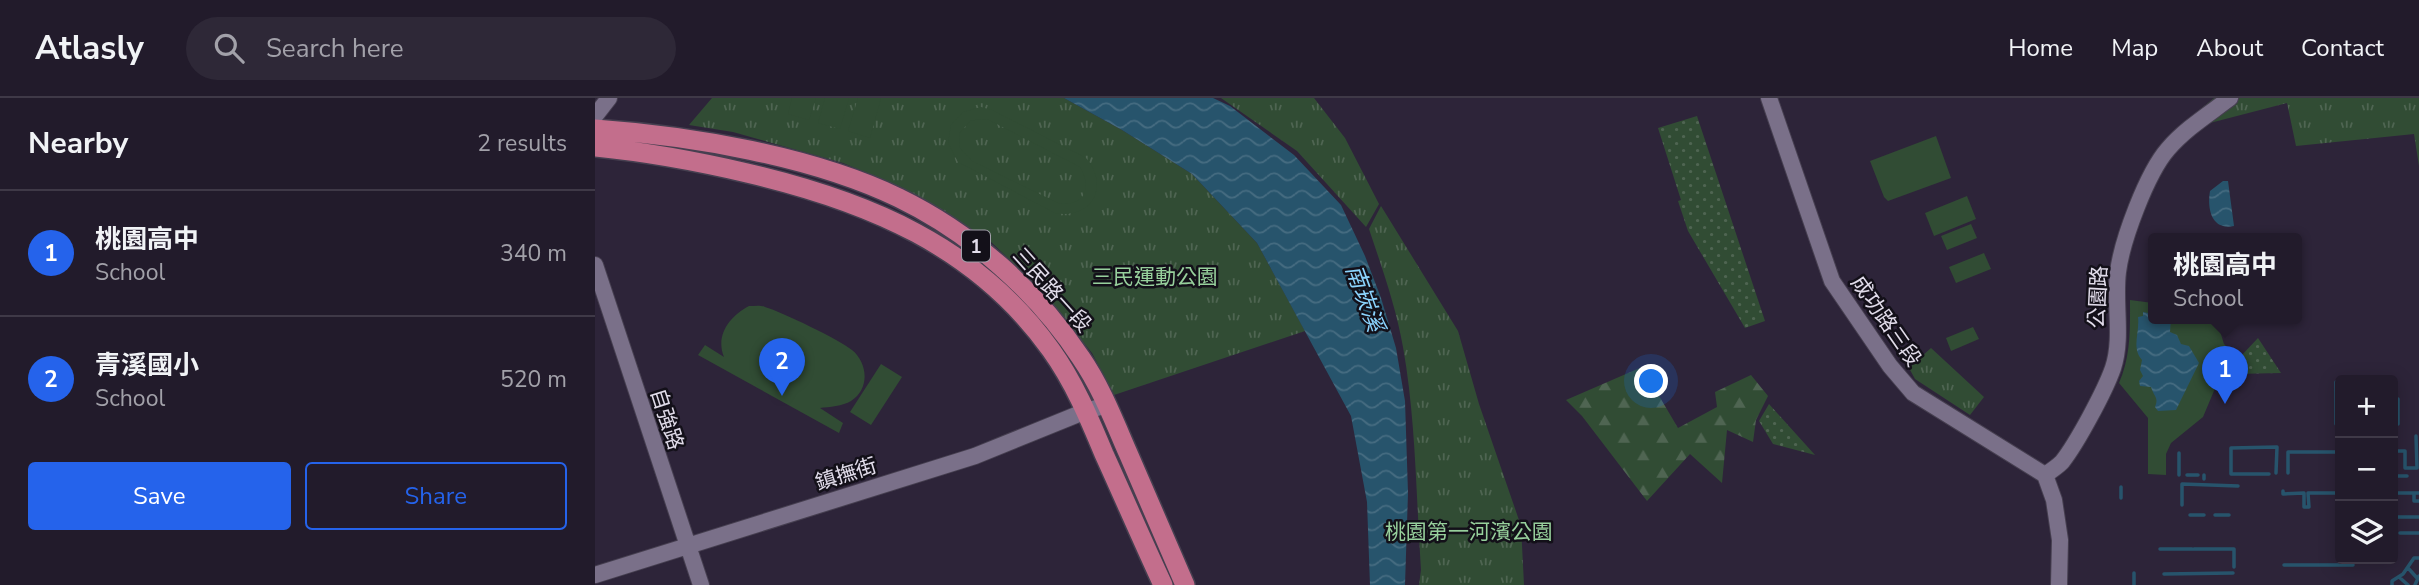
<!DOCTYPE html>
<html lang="en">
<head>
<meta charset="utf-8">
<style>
  :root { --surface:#221b2b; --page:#2e2837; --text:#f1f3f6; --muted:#a2a1a9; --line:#3f3947; --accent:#2563eb }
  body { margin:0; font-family:"Nunito Sans","Noto Sans TC",sans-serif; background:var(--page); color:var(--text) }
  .controls { position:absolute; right:21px; bottom:21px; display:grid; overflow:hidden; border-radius:7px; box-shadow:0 4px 18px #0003 }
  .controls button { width:63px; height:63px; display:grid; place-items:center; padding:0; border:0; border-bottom:2px solid var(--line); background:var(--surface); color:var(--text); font:35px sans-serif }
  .you { position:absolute; left:1057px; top:284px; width:24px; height:24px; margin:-18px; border:5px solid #fff; border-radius:50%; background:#1a73e8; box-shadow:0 0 0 10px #1a73e833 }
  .badge { display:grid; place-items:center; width:46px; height:46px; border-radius:50%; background:var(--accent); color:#fff; font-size:23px; font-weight:700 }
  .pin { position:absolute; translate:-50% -58px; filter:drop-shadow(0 2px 4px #0008) }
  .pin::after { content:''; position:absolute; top:37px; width:24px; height:21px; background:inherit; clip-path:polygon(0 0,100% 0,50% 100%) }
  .popup { position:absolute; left:1553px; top:135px; width:154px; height:91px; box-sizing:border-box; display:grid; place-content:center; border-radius:7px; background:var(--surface); filter:drop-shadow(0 2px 5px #0005); font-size:23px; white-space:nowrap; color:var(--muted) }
  .popup b { font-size:26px; color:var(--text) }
  .popup::after { content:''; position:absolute; left:50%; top:100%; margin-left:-14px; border:14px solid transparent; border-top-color:var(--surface) }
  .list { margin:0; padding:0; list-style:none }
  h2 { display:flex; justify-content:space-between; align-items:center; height:91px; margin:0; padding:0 28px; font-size:30px }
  h2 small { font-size:23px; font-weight:400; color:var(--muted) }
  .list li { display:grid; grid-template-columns:46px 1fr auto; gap:21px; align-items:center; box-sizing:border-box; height:126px; padding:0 28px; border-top:2px solid var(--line) }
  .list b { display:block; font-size:26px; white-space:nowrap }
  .list p { margin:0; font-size:23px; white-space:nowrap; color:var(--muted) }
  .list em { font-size:23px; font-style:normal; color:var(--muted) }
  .actions { display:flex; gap:14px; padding:21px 28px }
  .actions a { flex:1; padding:16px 0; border:2px solid var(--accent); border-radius:7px; text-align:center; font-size:24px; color:var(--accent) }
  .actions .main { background:var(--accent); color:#fff }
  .icon { flex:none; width:38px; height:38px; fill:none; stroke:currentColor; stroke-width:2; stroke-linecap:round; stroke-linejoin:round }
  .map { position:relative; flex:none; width:1824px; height:487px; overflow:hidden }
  header { display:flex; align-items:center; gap:42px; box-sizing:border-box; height:98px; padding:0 35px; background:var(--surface); border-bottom:2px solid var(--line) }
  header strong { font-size:33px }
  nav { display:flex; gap:38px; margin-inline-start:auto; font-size:24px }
  .search { width:490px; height:63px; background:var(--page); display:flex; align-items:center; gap:18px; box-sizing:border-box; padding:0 24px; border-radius:38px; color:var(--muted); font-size:26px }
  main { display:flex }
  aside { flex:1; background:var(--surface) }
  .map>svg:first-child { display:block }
  .grass { fill:url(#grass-dots) }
  .forest { fill:url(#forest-firs) }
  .park { fill:url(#park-tufts) }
  .garden { fill:#314c34; fill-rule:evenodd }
  .water { fill:url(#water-waves) }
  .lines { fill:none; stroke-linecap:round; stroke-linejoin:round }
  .stream { stroke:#27546c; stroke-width:3.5 }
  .minor-casing { stroke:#463f50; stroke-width:18 }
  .major-casing { stroke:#463f50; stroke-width:22 }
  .minor { stroke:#7a7089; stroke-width:16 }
  .major { stroke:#c36e8c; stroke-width:19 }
  .labels { text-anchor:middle; stroke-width:5; stroke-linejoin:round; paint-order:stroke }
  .shield { fill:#131019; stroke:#a39fab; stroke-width:2 }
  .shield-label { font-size:19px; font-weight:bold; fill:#e1dcea }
  .park-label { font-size:21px; fill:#97d09c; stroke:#131019 }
  .street-label { font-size:21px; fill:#e1dcea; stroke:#131019 }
  .water-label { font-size:23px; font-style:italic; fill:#8bd4fe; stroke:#131019 }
</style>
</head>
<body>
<header>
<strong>Atlasly</strong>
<div class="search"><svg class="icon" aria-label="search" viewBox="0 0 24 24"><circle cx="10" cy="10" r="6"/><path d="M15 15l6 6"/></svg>Search here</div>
<nav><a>Home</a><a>Map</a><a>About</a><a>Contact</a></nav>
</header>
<main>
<aside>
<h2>Nearby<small>2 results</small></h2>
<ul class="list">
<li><span class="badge">1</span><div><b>桃園高中</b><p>School</p></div><em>340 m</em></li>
<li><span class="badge">2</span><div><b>青溪國小</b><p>School</p></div><em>520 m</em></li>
</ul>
<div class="actions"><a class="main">Save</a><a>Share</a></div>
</aside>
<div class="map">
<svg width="1824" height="487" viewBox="0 0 1824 487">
  <defs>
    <pattern id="grass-dots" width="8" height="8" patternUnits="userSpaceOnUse" patternTransform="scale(1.75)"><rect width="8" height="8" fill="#314c34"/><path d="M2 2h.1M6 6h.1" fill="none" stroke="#4f6552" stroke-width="1.8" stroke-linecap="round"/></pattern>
    <pattern id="forest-firs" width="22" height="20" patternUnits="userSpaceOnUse" patternTransform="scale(1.75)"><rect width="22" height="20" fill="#314c34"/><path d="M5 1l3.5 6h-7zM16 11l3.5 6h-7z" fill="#4f6552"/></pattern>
    <pattern id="park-tufts" width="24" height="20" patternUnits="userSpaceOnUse" patternTransform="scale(1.75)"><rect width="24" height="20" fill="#314c34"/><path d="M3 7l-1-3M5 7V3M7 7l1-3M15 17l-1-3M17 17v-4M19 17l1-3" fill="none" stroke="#4f6552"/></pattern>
    <pattern id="water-waves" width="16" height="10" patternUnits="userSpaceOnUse" patternTransform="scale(1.75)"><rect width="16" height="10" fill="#27546c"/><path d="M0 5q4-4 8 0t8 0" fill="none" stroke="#466c81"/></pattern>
  </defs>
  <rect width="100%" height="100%" fill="#2d2439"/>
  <path class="grass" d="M1102 18 1170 223 1150 230 1093 133 1083 103 1086 102 1063 30Z
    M1663 240 1686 275 1638 276 1646 258Z
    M1174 306 1220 357 1178 346 1164 323Z"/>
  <path class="forest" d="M1047 269 1083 330 1122 309 1120 294 1156 277 1173 298 1161 322 1158 344 1132 332 1127 385 1095 356 1052 403 987 318 971 302Z"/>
  <path class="park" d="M117 0H469L527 32 597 76 662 145 710 233 519 297 497 255 439 185 395 143 308 90 248 65 138 34 94 27Z
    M626 0H719L750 40 784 106 771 129 702 53Z
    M1619 0H1824V68L1819 36 1701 48 1692 5 1611 26 1602 14Z
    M786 108 863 233 884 306 926 428 929 487H824L826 472C821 398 821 322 808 249 801 209 787 170 774 131Z
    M1336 250 1389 299 1375 317 1320 281 1314 270Z"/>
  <path class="garden" d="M197 0H221L214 22 193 16Z
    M230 0H254L245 31 223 25Z
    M263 0H286L275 40 253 33Z
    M386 9 397 12 491 60C515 88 497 122 460 115L363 64 353 45 356 27 368 14ZM384 21 394 22 485 69C498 91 489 109 463 105L377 63 365 50 364 36 375 23Z
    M1341 38 1356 80 1293 103 1289 99 1275 63Z
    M1372 98 1381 121 1339 138 1330 115Z
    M1376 126 1382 140 1352 152 1346 138Z
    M1389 155 1396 171 1361 185 1354 169Z
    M1535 202 1558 205V220H1621L1629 246 1635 252 1632 262 1608 319 1576 345 1571 356V377L1553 376V320L1524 285C1536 258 1535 231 1535 202Z
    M154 208C160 208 166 207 170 209 187 214 245 242 257 252 273 265 275 291 256 303 248 308 234 309 225 310L248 325 244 335 103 257 110 247 129 259C120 237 135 218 154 208Z
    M1378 229 1384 241 1356 253 1351 240Z
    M286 266 307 279 276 327 255 314Z"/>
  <path class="water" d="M469 0H618L635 8 699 57 746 107 770 158 786 200 801 250 810 303 813 395 810 487H775L772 404 756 318 662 145 597 76 527 32Z
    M1628 83H1633L1639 128C1616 133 1612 110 1615 93Z
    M1548 214 1558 216V220H1576L1575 234 1582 237 1586 246 1594 248 1604 265 1581 312 1563 313 1560 309C1564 299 1559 299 1556 289L1545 288 1544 283 1548 278 1545 272 1547 262C1536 249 1545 235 1543 219L1548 218Z"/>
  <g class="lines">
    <path class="stream" d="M1741 284V326H1745
      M1798 326H1803V301
      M1798 353H1810V370H1822L1821 338
      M1693 375V354H1745
      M1674 376H1636V350L1682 349 1681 375
      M1584 377V355
      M1592 377H1603
      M1798 378H1812
      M1609 381V377
      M1688 393V396L1709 395V409H1714L1713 395H1745
      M1798 395H1824
      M1819 396V403H1824
      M1526 400V389
      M1587 407V386L1643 388
      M1595 417H1609
      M1620 417H1634
      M1801 419H1824
      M1805 435H1824
      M1565 451H1597
      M1599 451H1639V469
      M1763 461V463
      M1689 467H1758
      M1813 470 1823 481
      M1539 475V487
      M1569 476 1638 475
      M1804 479 1813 487
      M1797 487V483L1808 476 1819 460H1824
      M1820 487 1824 478"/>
    <g class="minor-casing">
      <path id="minor" d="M1174 0 1237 183 1295 268 1318 295 1450 377 1459 402 1465 442 1464 487
        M0 18 14 0
        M0 167 106 487
        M1450 377C1456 373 1462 369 1467 364 1482 345 1510 293 1518 270 1528 240 1519 205 1523 174 1527 142 1552 75 1573 51 1590 31 1614 16 1635 0
        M0 477 380 358 491 313 512 307"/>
    </g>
    <g class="major-casing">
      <path id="major" d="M0 31C97 38 217 58 304 100 376 135 442 193 486 260 506 289 519 323 533 355 552 399 571 443 590 487
        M0 49C51 54 101 63 152 75 272 103 382 148 456 252 479 284 494 320 509 356 529 400 548 444 568 487"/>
    </g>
    <use href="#minor" class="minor"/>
    <use href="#major" class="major"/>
  </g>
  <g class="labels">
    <rect class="shield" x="367" y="132.5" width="28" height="31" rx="5"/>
    <g class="shield-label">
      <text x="381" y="155">1</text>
    </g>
    <g class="park-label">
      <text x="560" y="186">三民運動公園</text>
      <text x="874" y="441">桃園第一河濱公園</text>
    </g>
    <g class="street-label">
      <text transform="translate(457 192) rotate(48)" y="7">三民路一段</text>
      <text transform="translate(1503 199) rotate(-87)" y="7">公園路</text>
      <text transform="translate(1291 223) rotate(55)" y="7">成功路三段</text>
      <text transform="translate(72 321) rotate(72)" y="7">自強路</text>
      <text transform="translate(251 376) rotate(-17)" y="7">鎮撫街</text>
    </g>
    <g class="water-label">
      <text transform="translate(770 200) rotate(70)" y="8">南崁溪</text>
    </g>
  </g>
</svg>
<div class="controls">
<button>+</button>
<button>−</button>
<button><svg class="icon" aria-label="layers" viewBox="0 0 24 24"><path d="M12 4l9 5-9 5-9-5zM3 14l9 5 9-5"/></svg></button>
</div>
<div class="you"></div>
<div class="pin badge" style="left:1630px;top:306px">1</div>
<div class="popup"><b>桃園高中</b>School</div>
<div class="pin badge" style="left:187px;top:298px">2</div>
</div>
</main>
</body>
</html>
